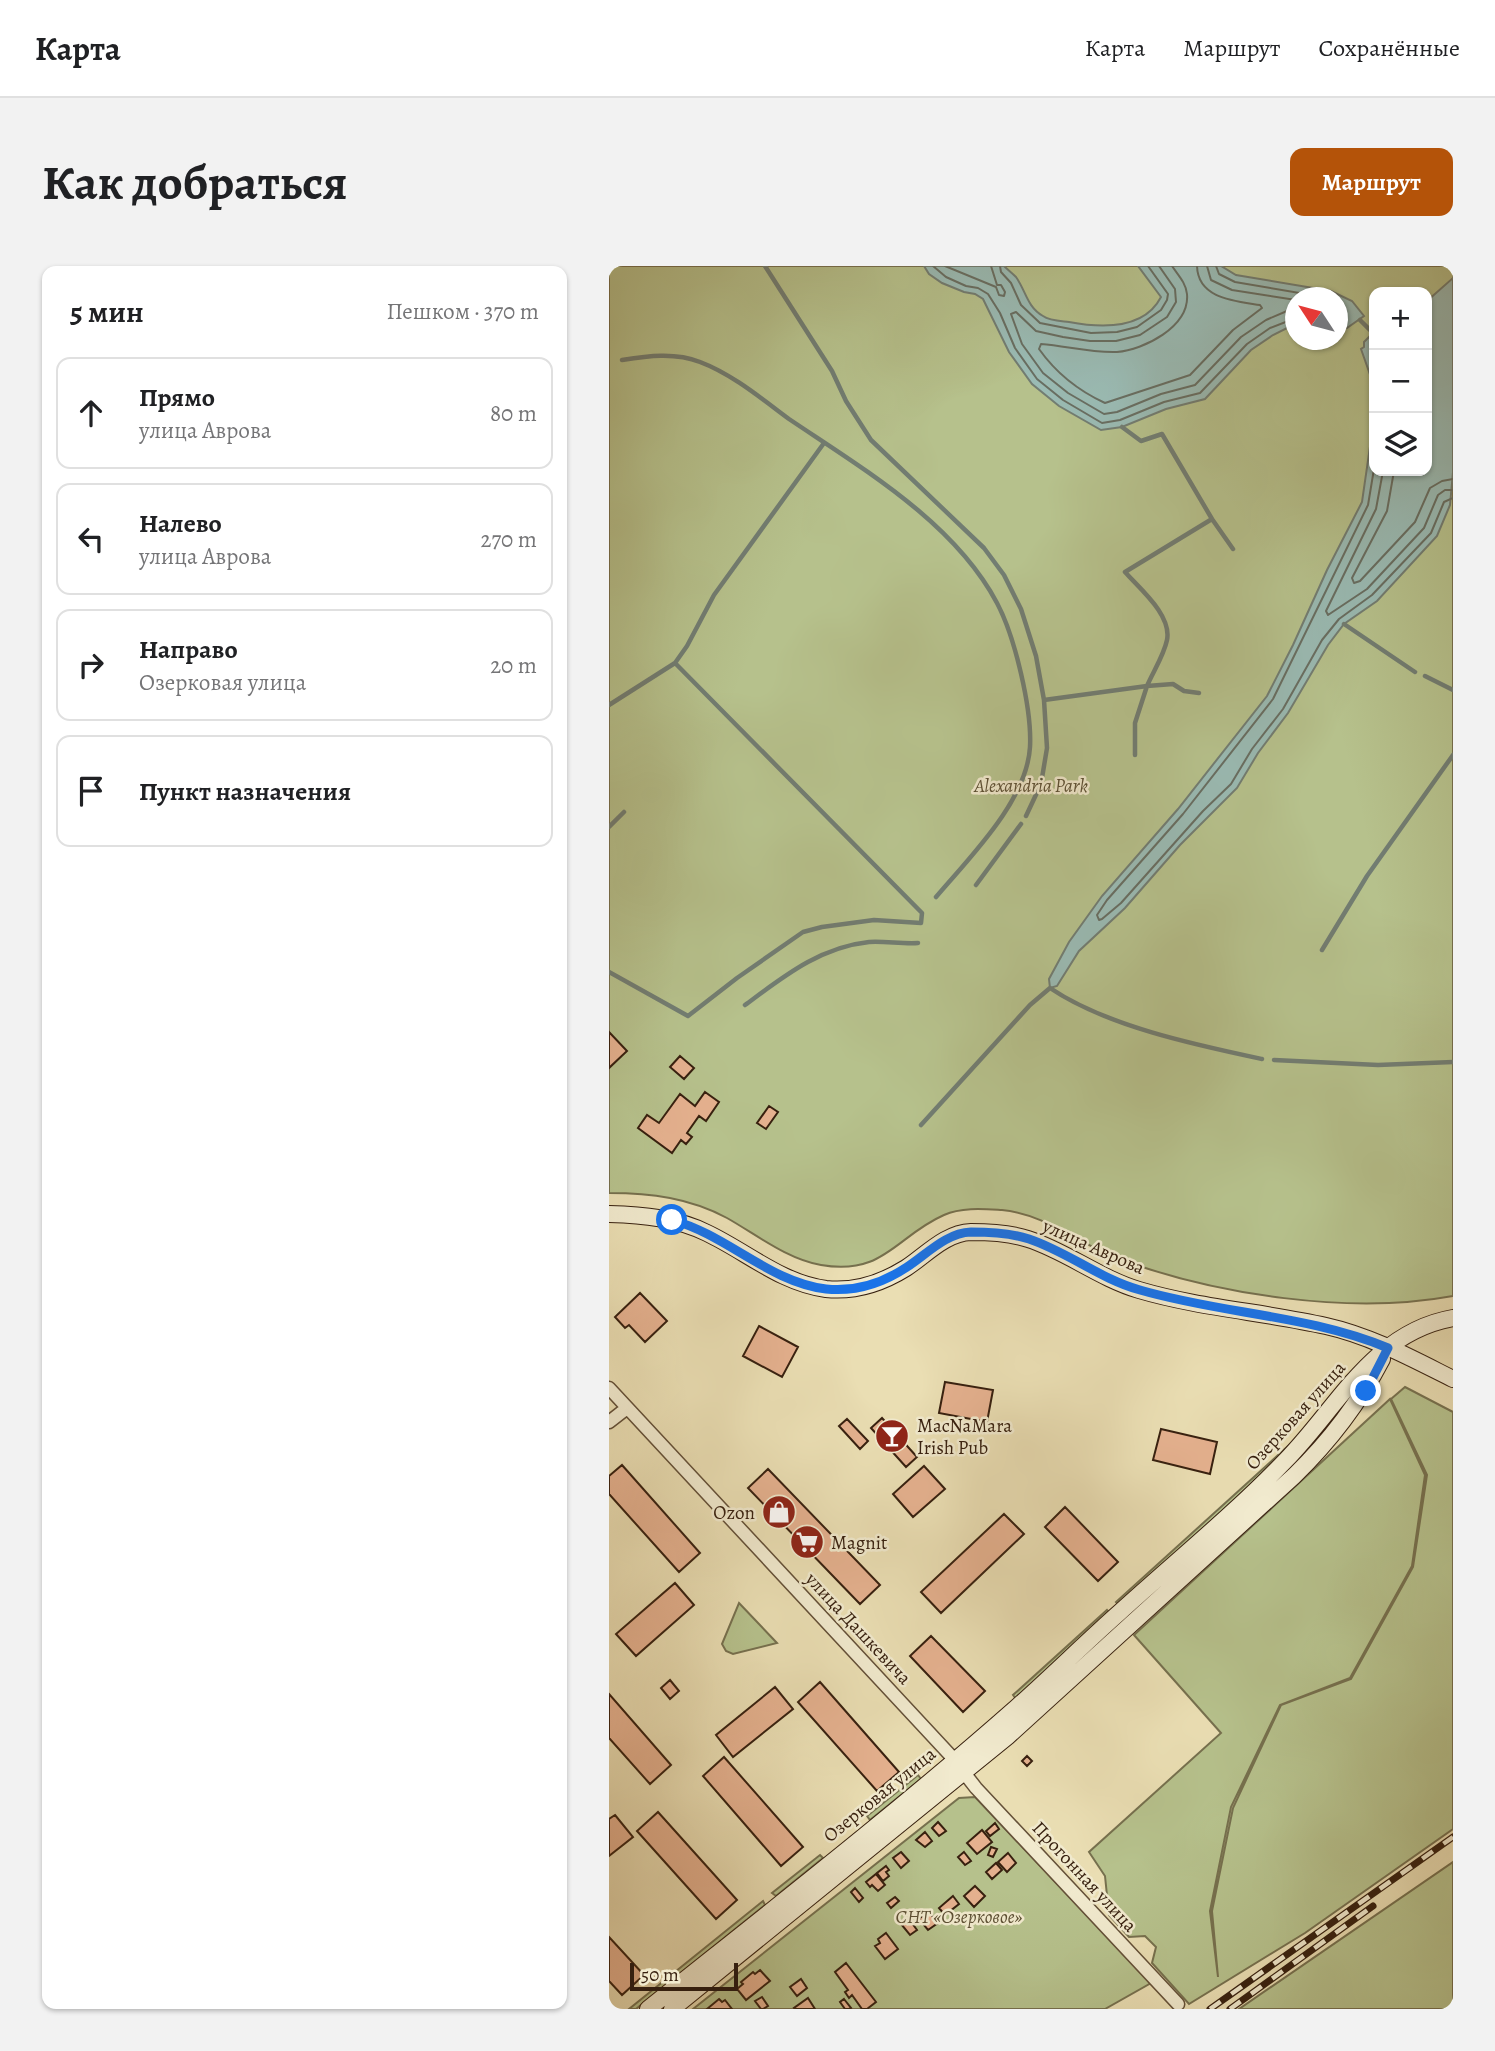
<!DOCTYPE html>
<html lang="ru">
<head>
<meta charset="utf-8">
<style>
  :root { --surface:#fff; --page:#f2f2f2; --text:#202124; --muted:#757577; --line:#e0e0e0; --accent:#b45309 }
  body { margin:0; font-family:Alegreya,serif; background:var(--page); color:var(--text) }
  .controls { position:absolute; right:21px; top:21px; display:grid; overflow:hidden; border-radius:14px; box-shadow:0 2px 5px #0004 }
  .controls button { width:63px; height:63px; display:grid; place-items:center; padding:0; border:0; border-bottom:2px solid var(--line); background:var(--surface); color:var(--text); font:35px sans-serif }
  .compass { position:absolute; left:676px; top:21px; width:63px; height:63px; border-radius:50%; background:var(--surface); box-shadow:0 2px 5px #0004; rotate:306deg }
  .scale { position:absolute; left:21px; bottom:18px; width:108px; box-sizing:border-box; padding-left:7px; border:4px solid #37200f; border-top:0; font-size:19px; line-height:24px; white-space:nowrap; color:#37200f; -webkit-text-stroke:5px #f1eace; paint-order:stroke }
  .stop { position:absolute; width:21px; height:21px; margin:-16px; border:5px solid #1a73e8; border-radius:50%; background:#fff }
  .stop.end { background:#1a73e8; border-color:#fff; box-shadow:0 2px 7px #0008 }
  .list { margin:0; padding:0; list-style:none }
  h2 { display:flex; justify-content:space-between; align-items:center; height:91px; margin:0; padding:0 28px; font-size:30px }
  h2 small { font-size:23px; font-weight:400; color:var(--muted) }
  .list li { display:grid; grid-template-columns:46px 1fr auto; gap:21px; align-items:center; box-sizing:border-box; height:112px; margin:0 14px 14px; padding:0 14px; border:2px solid var(--line); border-radius:14px }
  .list b { display:block; font-size:26px; white-space:nowrap }
  .list p { margin:0; font-size:23px; white-space:nowrap; color:var(--muted) }
  .list em { font-size:23px; font-style:normal; color:var(--muted) }
  .icon { flex:none; width:38px; height:38px; fill:none; stroke:currentColor; stroke-width:2; stroke-linecap:round; stroke-linejoin:round }
  .map { position:relative; flex:none; width:844px; height:1743px; overflow:hidden; border-radius:14px }
  header { display:flex; align-items:center; gap:42px; box-sizing:border-box; height:98px; padding:0 35px; background:var(--surface); border-bottom:2px solid var(--line) }
  header strong { font-size:33px }
  nav { display:flex; gap:38px; margin-inline-start:auto; font-size:24px }
  .intro { display:flex; align-items:center; justify-content:space-between; box-sizing:border-box; height:168px; padding:0 42px }
  h1 { margin:0; font-size:49px }
  .button { padding:18px 32px; border-radius:14px; background:var(--accent); color:#fff; font-size:24px; font-weight:700 }
  main { display:flex; gap:42px; padding:0 42px }
  aside { flex:1; background:var(--surface); border-radius:14px; box-shadow:0 2px 5px #0004 }
  .map>svg:first-child { display:block }
  .green { fill:#b6c18c; stroke:#76704e; stroke-width:2; fill-rule:evenodd }
  .water { fill:#9abbb4; stroke:#727d72; stroke-width:2 }
  .lines { fill:none; stroke-linecap:round; stroke-linejoin:round }
  .shore { stroke:#686e62; stroke-width:2 }
  .stream { stroke:#727d72; stroke-width:4.5 }
  .building { fill:#e5b18f; stroke:#37200f; stroke-width:2 }
  .street-casing { stroke:#645038; stroke-width:15 }
  .secondary-casing { stroke:#37200f; stroke-width:18 }
  .street { stroke:#f1eace; stroke-width:12 }
  .secondary { stroke:#f1eace; stroke-width:16 }
  .rail-casing { stroke:#37200f; stroke-width:7 }
  .rail { stroke:#f1eace; stroke-width:4.5; stroke-dasharray:13; stroke-linecap:butt }
  .route { stroke:#1a73e8; stroke-width:9 }
  .labels { text-anchor:middle; stroke-width:5; stroke-linejoin:round; paint-order:stroke }
  .park-label { font-size:19px; font-style:italic; fill:#5d5034; stroke:#f1eace }
  .street-label { font-size:19px; fill:#37200f; stroke:#f1eace }
  .poi-label { font-size:19px; fill:#37200f; stroke:#f1eace; text-anchor:start }
</style>
</head>
<body>
<header>
<strong>Карта</strong>
<nav><a>Карта</a><a>Маршрут</a><a>Сохранённые</a></nav>
</header>
<div class="intro"><h1>Как добраться</h1><a class="button">Маршрут</a></div>
<main>
<aside>
<h2>5 мин<small>Пешком · 370 m</small></h2>
<ul class="list">
<li><svg class="icon" aria-label="ahead" viewBox="0 0 24 24"><path d="M12 20V5M6 11l6-6 6 6"/></svg><div><b>Прямо</b><p>улица Аврова</p></div><em>80 m</em></li>
<li><svg class="icon" aria-label="left" viewBox="0 0 24 24"><path d="M17 20v-9H6M10 6l-5 5 5 5"/></svg><div><b>Налево</b><p>улица Аврова</p></div><em>270 m</em></li>
<li><svg class="icon" aria-label="right" viewBox="0 0 24 24"><path d="M7 20v-9h11M14 6l5 5-5 5"/></svg><div><b>Направо</b><p>Озерковая улица</p></div><em>20 m</em></li>
<li><svg class="icon" aria-label="arrive" viewBox="0 0 24 24"><path d="M6 21V4h12l-3 4 3 4H6"/></svg><div><b>Пункт назначения</b></div></li>
</ul>
</aside>
<div class="map">
<svg width="844" height="1743" viewBox="0 0 844 1743">
  <rect width="100%" height="100%" fill="#eadeb3"/>
  <filter id="stains"><feTurbulence type="fractalNoise" baseFrequency=".00286" numOctaves="4"/><feColorMatrix values="0 0 0 0 .2 0 0 0 0 .09 0 0 0 0 .02 0 0 0 .5 -.17"/></filter>
  <radialGradient id="worn" r=".72"><stop offset=".6" stop-color="#630" stop-opacity="0"/><stop offset="1" stop-color="#630" stop-opacity=".3"/></radialGradient>
  <path class="green" d="M0 0H844V1030C741 1049 608 1029 510 993 470 978 436 948 393 944 375 943 353 941 335 949 287 970 275 1010 212 999 178 993 148 969 118 952 81 932 42 927 0 927ZM765 26H818V205H765ZM687 32H729V74H687Z
    M796 1121 844 1146V1563L696 1667 580 1738 543 1697 547 1681 536 1670 520 1671 500 1649 496 1610 480 1586 612 1467 525 1369 781 1133 816 1209 803 1300 741 1412 671 1439 622 1541 601 1645 609 1711 603 1645 624 1542 672 1439 742 1413 804 1301 818 1209 782 1133Z
    M688 1172 691 1175 510 1339 507 1336Z
    M130 1337 168 1377 124 1388 117 1385 113 1378Z
    M498 1344 501 1347 407 1433 404 1429Z
    M309 1509 312 1513 261 1554 258 1550Z
    M366 1531 542 1717 496 1743H84L350 1532Z
    M211 1589 214 1592 167 1630 163 1627Z
    M844 1596V1743H630Z
    M154 1635 156 1639 27 1743H20Z"/>
  <path class="water" d="M315 0H395C399 4 403 7 407 11 417 25 418 41 434 50 441 55 453 55 460 56 492 62 535 64 552 31L529 0H612L627 9 722 25 743 35 755 50 738 62 729 61V32H687L686 58 664 69 642 84 596 133 557 143 513 161 492 164 450 140 423 118 400 86 374 33 366 28 355 26 333 17 320 8Z
    M844 12V206L841 239 828 270 768 335 735 358 719 379 679 447 649 487 628 522 571 579 516 642 470 685 448 720 441 722 440 713 460 676 493 630 569 543 658 430 684 379 718 304 753 236 765 153V120L752 83 755 81V76L765 66V205H818V35Z"/>
  <g class="lines">
    <path class="shore" d="M324 0 337 11 357 20 369 22 379 28 391 47 406 82 428 113 454 134 493 157 511 154 555 136 591 127 638 78 661 62 687 52
      M336 0 387 21 390 29 395 30 396 26 392 19H388L382 0
      M391 0 392 6 402 17 412 39 431 57 482 67 508 66 528 61 552 44 558 34 559 28 539 0
      M550 0 566 23 567 36 558 51 531 69 507 75H481L454 71 427 65 407 46 402 48 413 78 434 107 459 127 495 148 508 146 552 128 586 119 632 71 657 54 678 45 687 43
      M563 0C569 9 577 17 578 28 581 61 534 84 508 86 481 87 458 80 432 78L430 83C447 107 470 125 496 137L581 109 624 64 653 42 651 39C626 35 589 33 588 0
      M598 0 602 14 623 24 687 34
      M607 0 610 8 626 16 720 32
      M765 203 759 239 664 433 574 548 498 634 488 649 490 654 493 653 512 637 594 545 622 518 643 483 674 443 713 374 730 353 763 329 822 267 835 236 844 232
      M774 205 767 243 717 345 719 349 758 323 815 262 829 229 836 224H844
      M785 205 778 245 743 312 745 317 751 315 806 256 821 222 833 215 844 213"/>
    <path class="stream" d="M156 0 223 105 237 135 262 174 375 282 395 309 412 343 427 390 435 434 438 482 432 518 417 550
      M751 54 764 67
      M13 94C38 90 66 86 91 96 123 108 153 133 180 153 254 203 345 256 388 337 406 371 423 443 421 481 418 535 360 592 327 631
      M603 253 624 283
      M735 358 806 406
      M816 410 844 424
      M435 434 538 420C544 406 555 389 558 374 563 349 531 323 516 306L603 253 553 168 532 175 513 161
      M0 439 66 397 78 380 105 329 215 177
      M526 489V457L538 420 564 418 575 425 590 427
      M0 561 15 546
      M367 619 412 558
      M713 684 758 610 844 489
      M0 706 79 750 128 712 194 666 213 661 265 654 312 657 313 647 66 397
      M136 739C174 711 211 681 260 676 276 675 293 678 309 677
      M665 794 769 799 844 796
      M312 859 421 739 441 722C497 760 587 779 653 793"/>
  </g>
  <path class="building" d="M0 766 18 785 0 802Z
    M71 790 85 802 75 813 61 801Z
    M96 826 110 836 97 855 90 850 78 867 83 871 77 878 72 874 63 887 29 862 38 849 50 857 71 828 86 840Z
    M160 840 169 846 157 863 148 857Z
    M31 1027 58 1055 36 1076 20 1059 16 1062 6 1051Z
    M150 1060 189 1081 173 1111 134 1090Z
    M336 1116 384 1124 378 1156 330 1147Z
    M273 1152 308 1191 297 1201 262 1162Z
    M238 1153 259 1175 251 1183 230 1160Z
    M552 1163 608 1176 601 1208 544 1194Z
    M13 1199 91 1287 70 1306 0 1228V1210Z
    M315 1200 336 1223 304 1251 284 1228Z
    M159 1203 271 1319 251 1338 139 1222Z
    M456 1241 509 1296 489 1315 436 1261Z
    M395 1248 415 1268 332 1347 312 1326Z
    M66 1317 85 1339 27 1390 7 1368Z
    M322 1370 376 1425 354 1446 301 1390Z
    M61 1414 70 1425 61 1433 52 1422Z
    M211 1416 290 1506 268 1525 189 1436Z
    M166 1421 184 1443 124 1491 107 1469Z
    M0 1428 62 1499 41 1518 0 1472Z
    M418 1490 423 1495 418 1500 413 1495Z
    M115 1491 194 1581 172 1600 94 1510Z
    M49 1546 128 1634 107 1653 28 1565Z
    M6 1549 24 1571 0 1590V1553Z
    M329 1556 337 1565 330 1570 323 1562Z
    M386 1557 390 1563 381 1570 377 1565Z
    M373 1564 383 1576 368 1588 358 1577Z
    M316 1566 323 1575 316 1581 307 1574Z
    M382 1581 388 1583 384 1591 379 1589Z
    M292 1586 300 1595 292 1602 284 1592Z
    M355 1586 362 1595 356 1599 349 1591Z
    M399 1587 407 1597 398 1606 389 1596Z
    M387 1597 393 1604 383 1613 377 1606Z
    M277 1600 280 1604 277 1606 280 1610 274 1615 268 1607Z
    M267 1608 276 1619 269 1625 263 1619 261 1621 257 1616Z
    M366 1620 376 1630 365 1641 355 1630Z
    M246 1622 254 1632 250 1636 242 1626Z
    M344 1630 350 1638 336 1649 330 1642Z
    M286 1631 290 1635 282 1642 278 1637Z
    M319 1645 329 1657 319 1664 310 1653Z
    M300 1653 308 1664 301 1669 292 1658Z
    M277 1667 289 1683 276 1693 266 1680 271 1677 269 1673Z
    M0 1671 35 1709 13 1729 0 1715Z
    M237 1697 267 1736 258 1743H253L243 1729 240 1732 236 1726 239 1724 226 1706Z
    M151 1704 161 1715 137 1734 128 1723 134 1718 132 1716 144 1706 146 1708Z
    M192 1713 198 1722 188 1730 181 1721Z
    M153 1731 159 1740 154 1743H152L146 1735Z
    M199 1732 206 1743H186L185 1742Z
    M110 1733 113 1736 116 1734 123 1743H98Z
    M235 1733 242 1742 240 1743H236L231 1736Z"/>
  <g class="lines">
    <g class="street-casing">
      <path id="street" d="M0 1122 342 1490 367 1522 569 1738
        M0 1156 18 1142"/>
    </g>
    <g class="secondary-casing">
      <path id="secondary" d="M0 948C34 949 68 952 98 967 138 986 172 1017 217 1023 246 1026 273 1017 297 1002 317 989 336 967 362 966 381 966 401 967 419 973 457 985 490 1012 530 1024 591 1042 655 1046 717 1060 762 1070 804 1093 844 1113
        M39 1743C163 1644 289 1546 408 1441 443 1410 476 1377 511 1346 566 1296 625 1248 677 1194 729 1141 764 1066 844 1052
        M63 1743 398 1471 685 1210C721 1175 750 1137 773 1093"/>
    </g>
    <use href="#street" class="street"/>
    <use href="#secondary" class="secondary"/>
    <g class="rail-casing">
      <path id="rail" d="M601 1743 844 1571
        M621 1743 764 1640"/>
    </g>
    <use href="#rail" class="rail"/>
  </g>
  <g class="lines">
    <path class="route" d="M63 954C118 969 160 1016 217 1023 246 1026 274 1017 298 1001 318 988 337 967 362 966 381 966 402 967 420 973 459 986 491 1013 531 1024 613 1048 700 1049 779 1082L757 1125"/>
  </g>
  <defs>
    <g id="bar-disc" transform="scale(1.75)"><circle r="9.5" fill="#8f2418" stroke="#f1eace"/><path d="M-6-5H6L.8 .8V4.5H3.5V6h-7V4.5H-.8V.8Z" fill="#fff"/></g>
    <g id="shop-disc" transform="scale(1.75)"><circle r="9.5" fill="#8f2418" stroke="#f1eace"/><path d="M-5-2.5h2.3a2.7 3.5 0 0 1 5.4 0H5L5.5 6h-11ZM-1.5-2.5h3a1.5 2.3 0 0 0-3 0Z" fill="#fff"/></g>
    <g id="supermarket-disc" transform="scale(1.75)"><circle r="9.5" fill="#8f2418" stroke="#f1eace"/><path d="M-6-5.5h2.5l.6 2H6L4.5 2H-2.5L-4.4-4H-6ZM-1.5 3.2a1.3 1.3 0 1 0 .1 0ZM3 3.2a1.3 1.3 0 1 0 .1 0Z" fill="#fff"/></g>
  </defs>
  <g fill-rule="evenodd">
    <use href="#bar-disc" x="283" y="1170"/>
    <use href="#shop-disc" x="170" y="1246"/>
    <use href="#supermarket-disc" x="198" y="1276"/>
  </g>
  <g class="labels">
    <g class="park-label">
      <text x="422" y="526">Alexandria Park</text>
      <text x="350" y="1657">СНТ «Озерковое»</text>
    </g>
    <g class="street-label">
      <text transform="translate(485 980) rotate(24)" y="7">улица Аврова</text>
      <text transform="translate(686 1149) rotate(-48)" y="7">Озерковая улица</text>
      <text transform="translate(250 1362) rotate(47)" y="7">улица Дашкевича</text>
      <text transform="translate(270 1528) rotate(-39)" y="7">Озерковая улица</text>
      <text transform="translate(476 1610) rotate(47)" y="7">Прогонная улица</text>
    </g>
    <g class="poi-label">
      <text x="308" y="1166">MacNaMara<tspan x="308" dy="22">Irish Pub</tspan></text>
      <text x="146" y="1253" text-anchor="end">Ozon</text>
      <text x="222" y="1283">Magnit</text>
    </g>
  </g>
  <rect width="100%" height="100%" filter="url(#stains)"/>
  <rect width="100%" height="100%" fill="url(#worn)"/>
</svg>
<div class="controls">
<button>+</button>
<button>−</button>
<button><svg class="icon" aria-label="layers" viewBox="0 0 24 24"><path d="M12 4l9 5-9 5-9-5zM3 14l9 5 9-5"/></svg></button>
</div>
<svg class="compass" viewBox="-18 -18 36 36"><path d="M0-13l5 13h-10z" fill="#e53935"/><path d="M0 13l5-13h-10z" fill="#757577"/></svg>
<div class="scale">50 m</div>
<div class="stop" style="left:63px;top:954px"></div>
<div class="stop end" style="left:757px;top:1125px"></div>
</div>
</main>
</body>
</html>
